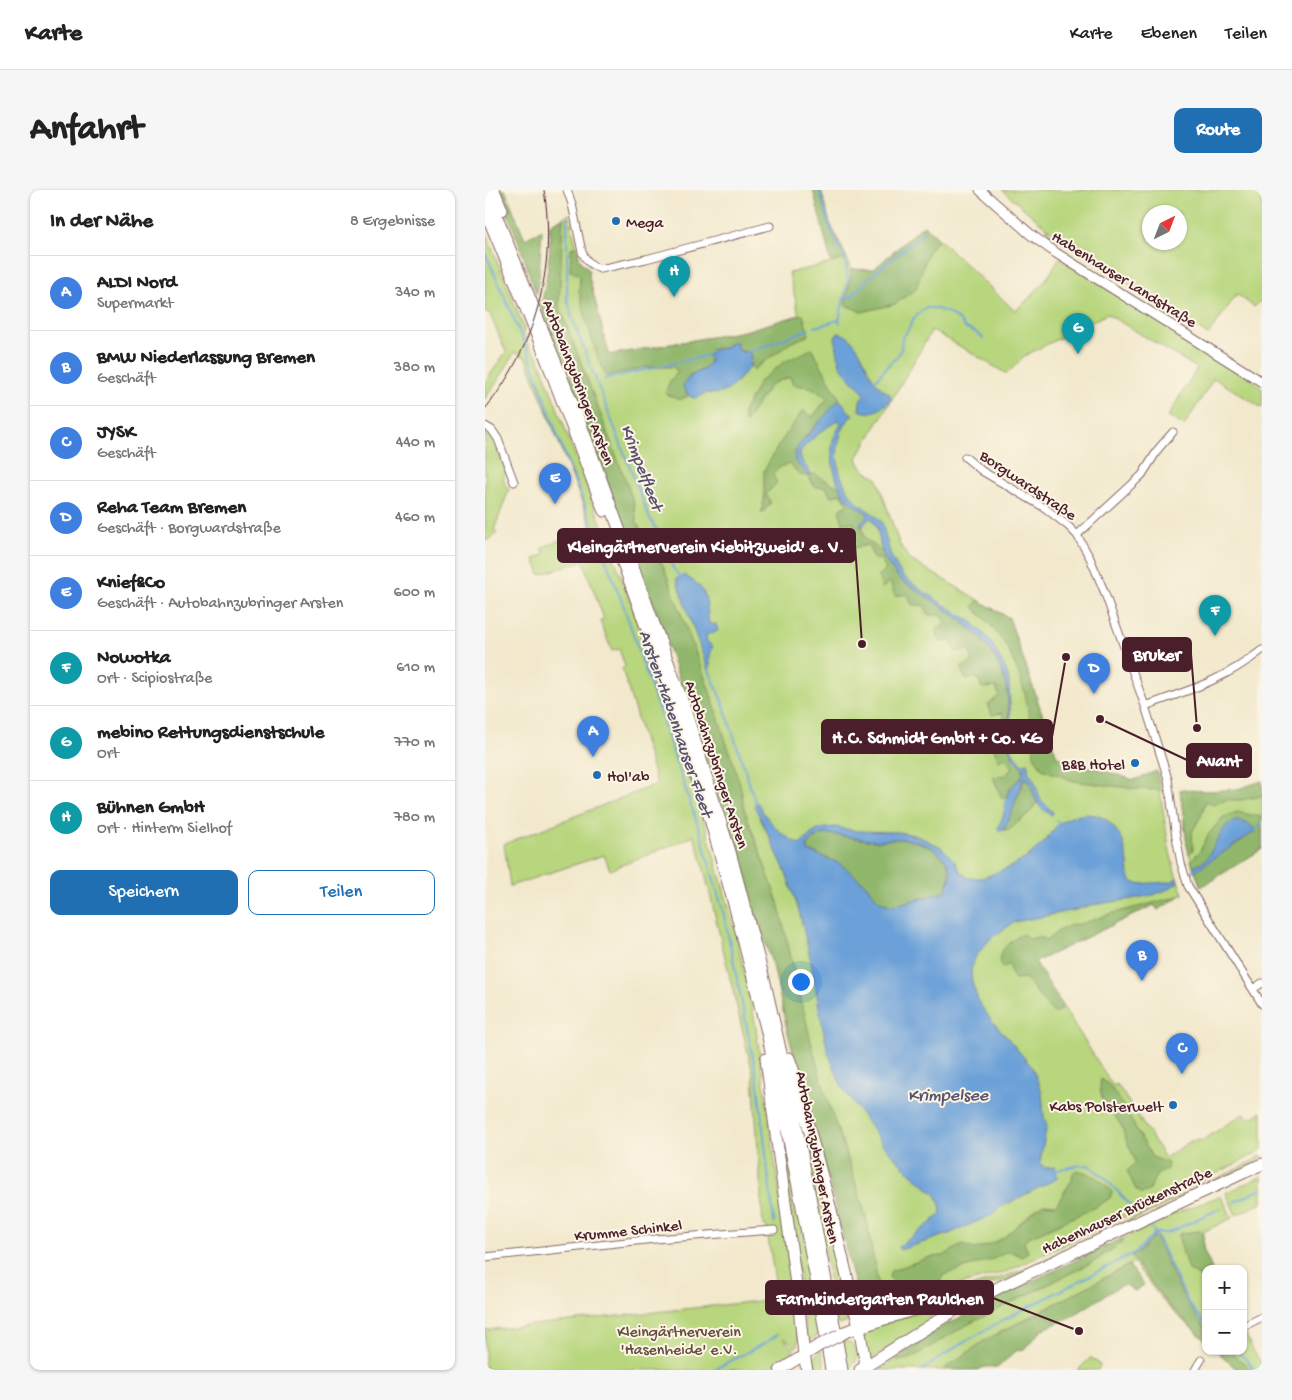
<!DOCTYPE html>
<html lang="de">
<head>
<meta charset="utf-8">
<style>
  :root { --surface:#fff; --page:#f6f6f6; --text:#222; --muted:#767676; --line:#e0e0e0; --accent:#1f6fb2 }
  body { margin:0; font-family:"Gochi Hand",sans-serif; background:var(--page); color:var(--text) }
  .controls { position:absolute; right:15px; bottom:15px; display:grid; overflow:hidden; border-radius:10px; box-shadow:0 1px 4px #0004 }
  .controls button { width:45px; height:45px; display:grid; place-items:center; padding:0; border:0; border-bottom:1px solid var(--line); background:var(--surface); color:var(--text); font:25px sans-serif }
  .compass { position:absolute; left:657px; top:15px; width:45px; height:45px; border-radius:50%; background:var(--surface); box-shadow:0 1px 4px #0004; rotate:42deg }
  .you { position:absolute; left:315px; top:791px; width:18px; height:18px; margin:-12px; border:4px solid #fff; border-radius:50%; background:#1a73e8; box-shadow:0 0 0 8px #1a73e833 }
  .badge { display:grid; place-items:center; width:32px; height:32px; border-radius:50%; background:var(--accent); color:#fff; font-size:16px; font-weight:700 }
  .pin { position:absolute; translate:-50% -41px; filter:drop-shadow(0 1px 2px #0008) }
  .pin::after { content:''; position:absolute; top:26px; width:18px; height:15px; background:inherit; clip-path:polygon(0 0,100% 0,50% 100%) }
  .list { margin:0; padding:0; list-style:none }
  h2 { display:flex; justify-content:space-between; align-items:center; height:65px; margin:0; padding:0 20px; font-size:21px }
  h2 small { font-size:16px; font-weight:400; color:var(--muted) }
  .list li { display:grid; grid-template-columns:32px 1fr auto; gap:15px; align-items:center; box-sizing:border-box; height:75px; padding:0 20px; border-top:1px solid var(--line) }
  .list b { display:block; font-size:19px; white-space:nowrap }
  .list p { margin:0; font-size:16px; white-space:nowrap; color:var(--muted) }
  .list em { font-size:16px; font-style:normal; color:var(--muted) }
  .actions { display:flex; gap:10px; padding:15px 20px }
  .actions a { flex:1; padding:11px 0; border:1px solid var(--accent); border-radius:10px; text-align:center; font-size:18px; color:var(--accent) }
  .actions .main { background:var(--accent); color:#fff }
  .map { position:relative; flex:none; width:777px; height:1180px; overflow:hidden; border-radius:10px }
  header { display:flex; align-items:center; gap:30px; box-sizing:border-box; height:70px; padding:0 25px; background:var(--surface); border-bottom:1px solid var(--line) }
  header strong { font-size:24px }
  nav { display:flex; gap:28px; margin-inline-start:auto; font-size:18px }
  .intro { display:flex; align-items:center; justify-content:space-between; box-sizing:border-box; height:120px; padding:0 30px }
  h1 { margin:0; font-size:35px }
  .button { padding:12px 22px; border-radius:10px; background:var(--accent); color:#fff; font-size:18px; font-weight:700 }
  main { display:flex; gap:30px; padding:0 30px }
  aside { flex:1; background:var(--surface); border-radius:10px; box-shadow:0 1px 4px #0004 }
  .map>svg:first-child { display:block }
  .green { fill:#b7d67d; stroke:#807a54; fill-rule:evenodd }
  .forest { fill:#91b76c; stroke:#6e6b4c }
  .water { fill:#6ca0d8; stroke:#5b6082; fill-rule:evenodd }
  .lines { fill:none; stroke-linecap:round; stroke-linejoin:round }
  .stream { stroke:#6ca0d8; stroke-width:2 }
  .minor-casing { stroke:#856664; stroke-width:9 }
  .tertiary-casing { stroke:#856664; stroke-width:11 }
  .secondary-casing { stroke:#856664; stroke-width:12 }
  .primary-casing { stroke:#856664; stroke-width:13 }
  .trunk-casing { stroke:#856664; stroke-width:13 }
  .minor { stroke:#fff; stroke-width:7 }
  .tertiary { stroke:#fff; stroke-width:9 }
  .secondary { stroke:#fff; stroke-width:10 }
  .primary { stroke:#fff; stroke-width:11 }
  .trunk { stroke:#fff; stroke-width:11 }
  .tram { stroke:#4a1f2b; stroke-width:1 }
  .primary-bridge-casing { stroke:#856664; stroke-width:13; stroke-linecap:butt }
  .primary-bridge { stroke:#fff; stroke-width:11 }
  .poi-dot { fill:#1f6fb2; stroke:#fcf5e5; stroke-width:2 }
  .labels { text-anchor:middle; stroke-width:4; stroke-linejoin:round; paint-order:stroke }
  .poi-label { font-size:16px; fill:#4a1f2b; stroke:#fcf5e5; text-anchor:start }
  .street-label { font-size:16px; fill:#4a1f2b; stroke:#fcf5e5 }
  .park-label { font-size:16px; fill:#654d40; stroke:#fcf5e5 }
  .water-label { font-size:18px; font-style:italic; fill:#585370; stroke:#fcf5e5 }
  .leader { fill:none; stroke:#4a1f2b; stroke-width:2 }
  .callout-dot { fill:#4a1f2b; stroke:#fcf5e5; stroke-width:2 }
  .callout { fill:#4a1f2b; stroke:#4a1f2b; stroke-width:2 }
  .callout-label { font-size:18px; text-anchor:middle; font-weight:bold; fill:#fff }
</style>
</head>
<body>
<header>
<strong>Karte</strong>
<nav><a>Karte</a><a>Ebenen</a><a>Teilen</a></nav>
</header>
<div class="intro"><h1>Anfahrt</h1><a class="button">Route</a></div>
<main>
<aside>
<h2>In der Nähe<small>8 Ergebnisse</small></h2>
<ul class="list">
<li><span class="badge" style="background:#3f7fe0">A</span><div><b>ALDI Nord</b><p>Supermarkt</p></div><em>340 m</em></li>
<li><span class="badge" style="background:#3f7fe0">B</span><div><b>BMW Niederlassung Bremen</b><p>Geschäft</p></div><em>380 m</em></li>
<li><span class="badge" style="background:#3f7fe0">C</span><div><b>JYSK</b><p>Geschäft</p></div><em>440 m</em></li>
<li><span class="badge" style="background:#3f7fe0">D</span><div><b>Reha Team Bremen</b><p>Geschäft · Borgwardstraße</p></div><em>460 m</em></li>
<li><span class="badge" style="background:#3f7fe0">E</span><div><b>Knief&amp;Co</b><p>Geschäft · Autobahnzubringer Arsten</p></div><em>600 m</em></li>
<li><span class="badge" style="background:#0f9aa8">F</span><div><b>Nowotka</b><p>Ort · Scipiostraße</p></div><em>610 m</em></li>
<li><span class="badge" style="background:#0f9aa8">G</span><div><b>mebino Rettungsdienstschule</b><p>Ort</p></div><em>770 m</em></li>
<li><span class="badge" style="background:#0f9aa8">H</span><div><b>Bühnen GmbH</b><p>Ort · Hinterm Sielhof</p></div><em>780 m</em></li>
</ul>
<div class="actions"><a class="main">Speichern</a><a>Teilen</a></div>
</aside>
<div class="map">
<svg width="777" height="1180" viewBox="0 0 777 1180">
  <rect width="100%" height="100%" fill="#fcf5e5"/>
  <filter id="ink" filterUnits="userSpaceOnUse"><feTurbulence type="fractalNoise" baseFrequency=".02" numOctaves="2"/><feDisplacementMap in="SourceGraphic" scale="10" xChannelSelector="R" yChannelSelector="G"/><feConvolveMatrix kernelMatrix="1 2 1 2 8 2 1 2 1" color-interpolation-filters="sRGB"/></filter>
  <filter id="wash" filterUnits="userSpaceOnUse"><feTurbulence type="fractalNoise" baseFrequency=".0096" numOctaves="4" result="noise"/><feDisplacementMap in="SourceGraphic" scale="20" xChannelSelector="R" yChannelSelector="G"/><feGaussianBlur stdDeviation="1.12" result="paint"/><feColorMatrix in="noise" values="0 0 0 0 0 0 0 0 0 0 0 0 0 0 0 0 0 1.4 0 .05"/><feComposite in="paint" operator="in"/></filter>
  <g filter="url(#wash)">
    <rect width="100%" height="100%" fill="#f2e9cd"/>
    <path class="green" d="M517 0H777V110L769 117 752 104 723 145 576 50ZM664 22H694V52H664Z
      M84 24 95 70 104 80V87L124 165 260 141 314 125 304 83 346 73 362 68 366 79 388 80 439 35 530 121C545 108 566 87 574 68L735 169 733 171 743 177 744 175 770 191 777 199V218L729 188 699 236 683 226 712 178 622 124 539 166 522 184 447 140 402 218 395 229 372 268C375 279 383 283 392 288L414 353 424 369 524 428 572 567 649 590 672 581 684 658 690 682 698 704 673 720 669 715 550 772 628 896 632 894 680 968 706 951 718 950 758 924 764 929 777 922V959L772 963 723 988 523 1081 421 1110 381 1120 374 1110 341 980 302 839 289 779 280 751 264 711 231 599 178 441 56 117C62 90 66 63 65 35Z
      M0 41 39 138C36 150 46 159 53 167L167 468 222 641 250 739 270 832 299 1033 313 1149 312 1156 310 1158 299 1147 302 1153 310 1161 280 1180H0V1140L293 1109 281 1035H278L268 884 217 671 209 646 125 680 119 665 25 696 19 654 172 594 137 479 140 476 134 459 127 461 115 431 119 429 98 371 55 385 49 369 60 364 57 358 106 336 41 168 30 162 14 189 0 209V192L21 162 4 122 0 123Z
      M0 243C12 253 16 268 21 282 17 290 18 293 24 299L9 340 12 342 7 348 0 351Z
      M777 591V659L716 697 707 674 702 655 695 600 727 601 753 599Z
      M296 922 337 1143 322 1152 293 923Z
      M318 923 369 1130 353 1135 314 924Z
      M777 965V967L767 974 519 1091 432 1113 521 1086 540 1079 760 975Z
      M777 986V1013L751 1025 741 1003Z
      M735 1006 737 1008 747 1028 718 1042V1059L727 1079H721V1151L683 1117 648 1072 644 1075 499 1151 458 1180H394L457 1137 526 1101 662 1037C686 1024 710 1016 735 1006Z
      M490 1104 383 1171 377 1140Z
      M758 1137 767 1159 777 1174V1180H753L732 1161H758Z
      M358 1151 366 1153C376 1162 374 1172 363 1179Z
      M336 1160 340 1180H329C326 1171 330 1166 336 1160Z
      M605 1168H607L615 1175 613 1180H593Z"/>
    <path class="forest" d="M13 0H20L40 49 57 40 54 87 51 104 34 53Z
      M328 0H336L345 33 362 68 346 73Z
      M78 28 74 115 148 310 152 333 164 356 178 375 224 499 255 594 260 621 293 712 327 856 343 912 368 984 381 1027 397 1116 381 1120 374 1110 341 980 302 839 289 779 280 751 264 711 231 599 178 441 56 117C62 90 66 63 65 35Z
      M439 35 454 50 443 61 431 99 410 114 377 122 360 115 366 86V79L388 80Z
      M92 56 95 70 104 80V87L124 165 260 141 315 125H318L324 145 305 153 268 180 265 177 266 165 252 159 248 152 239 158 227 160 225 171 222 177 205 186 198 196 203 206 194 210 180 203 185 191 193 182 188 177H161L121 186 113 168 102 133 94 101 95 85 85 81 86 58Z
      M327 159 355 210 321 246 309 264 323 286 330 284 342 291 355 297 363 310 383 324V326L375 334 380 348 397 362 411 385 417 391C458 418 510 443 521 496 525 515 524 541 525 560L529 569 538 578V585L525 599 521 608H517L508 587 520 585 528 578 523 569 514 570 509 559 518 551 514 540 521 535 517 523 507 525 503 514 514 506 511 497 497 498 492 487 481 490 476 478 488 471 484 459 470 462 466 451H455L451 441 461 433 457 425H444L439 415H427L422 404 410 406 405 392 397 398 393 386 401 380 396 369H389L383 355 368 358 364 349 372 342 368 333H358L354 320 363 314 356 303 346 307 341 297H330L323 286 315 285 305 274 295 277 288 285 292 293 281 304 286 313 276 324 279 309V281L293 256 318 220 327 227 343 208 325 197 308 195 305 187 289 193 284 197 260 232 258 222 275 191 299 172Z
      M493 410 524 428 572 567 649 590 672 581 676 600 650 599 589 591 557 579 549 565 546 534 540 504 532 479 522 457 505 434 488 417Z
      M540 587C549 592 547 604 552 612L545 622 524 640H519Z
      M777 591V606L756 610H741L729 615 721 611 716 626 707 642 708 660 704 664 702 655 695 600 727 601 753 599Z
      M752 622 777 627V659L716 697 706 670 715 661 723 645 738 627Z
      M339 644C357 644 374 650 393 651 400 651 408 648 416 649 443 650 479 671 459 702L407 716 396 712 389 705 379 693 330 663 323 661 322 656 328 649Z
      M695 706 673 720 669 715 550 772 576 813 577 819 569 823C557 813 551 800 541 788L530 789 526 783 525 777 523 775 517 777C507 764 527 749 538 744L543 749 554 747 562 750 573 741 586 735 596 734 625 724Z
      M616 889 625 896 637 914 667 967 683 973 682 979C670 984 669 988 665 1000L657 1004 651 1000 642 981 650 973C649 964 643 956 640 947 639 945 638 941 638 939 629 920 611 914 616 889Z
      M591 980C606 983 617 990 627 1002L625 1008 611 1017 542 1048 539 1053 543 1062 537 1067 528 1062H521L508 1069 458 1085 456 1094 457 1099 410 1112 407 1106 411 1100 410 1093 404 1087 406 1081 445 1067 458 1066 477 1055 489 1059 504 1055 518 1048 545 1024 558 1014 571 1015 587 990 588 983Z
      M714 1041 718 1042V1059L727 1079H721V1109L715 1087 704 1080 701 1074 693 1045 697 1043Z
      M669 1046 672 1049C686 1080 698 1113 721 1139V1150L684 1116 646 1066 654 1062Z
      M636 1049 638 1050V1052L634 1055 608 1072 478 1137 425 1169 413 1171 412 1168 457 1137 526 1101Z
      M644 1075 659 1095 650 1101 641 1095 635 1096 587 1126 557 1140 539 1159 531 1161 512 1178C505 1176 500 1176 493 1180H458L499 1151Z
      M732 1161H745L767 1180H753Z"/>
    <path class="water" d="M355 143C375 149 379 176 390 191 394 197 399 200 405 204L406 210C396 219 387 226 374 220L375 211 379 205 377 200 365 189 355 175 350 148 352 144Z
      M252 151V159L257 162H264L266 165 265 177C251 190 245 208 222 203 219 204 216 206 214 207 205 211 201 202 198 196 200 193 203 188 206 186 214 181 221 181 225 171L223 165 227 160 239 158 248 152Z
      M355 210C360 214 361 221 368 224 346 248 348 286 370 310 377 318 387 321 394 329L397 333 406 366 417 385 432 397 488 433 505 450 521 480 524 491 527 561 537 574 543 573V581L550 592 555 609 568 622 567 625C560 622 553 616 550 608 546 600 548 592 540 587L538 590 527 621 519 640 515 641 513 639C514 634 517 629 519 624 520 616 520 608 524 601 530 590 539 592 538 578L529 569 525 560C524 541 525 515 521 496 510 443 458 418 417 391 409 383 400 372 397 361 393 350 395 338 386 328L384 329 377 337 375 334 383 326V324C377 320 369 316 364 311 352 300 345 271 347 255 348 247 352 241 356 234L354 230C345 235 317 254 315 264 315 271 324 279 326 285L323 286C313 273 304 273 314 255L352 212Z
      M200 385C205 390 212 392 216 398 223 407 222 423 224 434H231L233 441 221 445 222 452 228 456 225 465V479L223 480 191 389Z
      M273 613C281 630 297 646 314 654L318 652 326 644 335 639 350 637 373 641 413 642 430 645 456 657 470 671 475 681 483 688H497L525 677 541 668 558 653 574 633 586 627 600 624 612 625 622 630 630 639 638 651 643 672 644 685 646 691 652 694 682 692H685L692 688 693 692 684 699 668 705 641 710 606 715 591 720 530 732 506 748 491 766 486 780 487 792 494 813 506 830 521 846 547 877 557 902 559 927 562 935 555 972 559 978 570 977 573 988 514 1018 505 1026 464 1044 415 1060 413 1057 444 1034 456 1023 455 1015 451 1005 426 984 399 956 357 897 343 863 335 823 325 767 314 721 300 680 269 615ZM339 644C357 644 374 650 393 651 400 651 408 648 416 649 443 650 480 672 459 702L407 716 396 712 389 705 379 693 354 673 323 661 322 656 328 649Z
      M750 631C758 631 766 634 771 641L710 681 708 677 721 670 738 640 742 635Z"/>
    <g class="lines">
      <path class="stream" d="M334 0 347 43 359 67 362 80 363 92 359 107
        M82 27V108L87 128 164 327 172 340 188 378 195 387
        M0 62 44 164 73 247 139 417 215 642 239 725 272 887 289 1032
        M355 133 354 130 359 108 366 107 383 89 439 42
        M330 137 354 130
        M264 162 324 139
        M119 189 224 165
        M389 192 405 173 411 168 416 160 417 148 425 137 428 129 436 121 442 118H448L462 122 475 131 480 138 489 141 498 148
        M223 478 239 516 271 614
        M572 631 574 633
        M769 640 777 634
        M702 684 711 678
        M571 980 590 976 604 975 620 988 645 1015
        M749 1012 777 999
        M666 1037 670 1043 704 1114 721 1135
        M670 1043H683L736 1018
        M750 1161 761 1169 770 1180
        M228 1180 282 1152 293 1144
        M437 1180 474 1155 518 1130 651 1062 670 1043"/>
    </g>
  </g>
  <g filter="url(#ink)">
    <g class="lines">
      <g class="minor-casing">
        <path id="minor" d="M82 0 87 14 97 62C101 71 106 76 115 79L161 69 285 36
          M0 236 7 240 13 249 29 292
          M480 267 497 281 560 318 583 336 592 345 605 368 619 401 660 516 683 589 690 641 696 673 703 696 777 814
          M592 345 657 285 674 258 688 242
          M660 516C705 500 739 490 777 460
          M768 799 777 793
          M0 1067 170 1049 289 1040
          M759 1136 777 1127
          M710 1180 716 1170"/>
      </g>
      <g class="tertiary-casing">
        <path id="tertiary" d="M495 0 545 44 571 63 777 192"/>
      </g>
      <g class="secondary-casing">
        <path id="secondary" d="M295 1180 319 1165"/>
      </g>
      <g class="primary-casing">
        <path id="primary" d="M374 1137 381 1177
          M355 1145 362 1141 478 1104 502 1098
          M322 1180 319 1165 333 1156
          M375 1180 473 1118 521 1094 777 974"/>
      </g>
      <g class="trunk-casing">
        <path id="trunk" d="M1 0 96 235 198 513 245 662 280 793 306 907 346 1117 357 1180
          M9 0 17 20
          M0 20 56 155 119 321
          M133 359 165 448 225 629 249 714 282 842 296 909 334 1105 346 1180
          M304 868 308 879 346 1020 374 1137
          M281 869 314 1117 319 1165
          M369 1120C382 1129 390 1127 405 1128
          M381 1177V1180"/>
      </g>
      <use href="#minor" class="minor"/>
      <use href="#tertiary" class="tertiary"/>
      <use href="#secondary" class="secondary"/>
      <use href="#primary" class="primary"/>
      <use href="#trunk" class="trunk"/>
      <path class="tram" d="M0 219C50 158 72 78 59 0"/>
      <g class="primary-bridge-casing">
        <path id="primary-bridge" d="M333 1156 355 1145"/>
      </g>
      <use href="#primary-bridge" class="primary-bridge"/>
    </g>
  </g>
  <g class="poi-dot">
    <circle cx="131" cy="31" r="5"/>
    <circle cx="650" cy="573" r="5"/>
    <circle cx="112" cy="585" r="5"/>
    <circle cx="688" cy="915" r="5"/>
  </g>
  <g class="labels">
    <g class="poi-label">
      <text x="141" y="37">Mega</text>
      <text x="640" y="579" text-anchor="end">B&amp;B Hotel</text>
      <text x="122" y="591">Hol'ab</text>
      <text x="678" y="921" text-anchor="end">Kabs Polsterwelt</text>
    </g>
    <g class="street-label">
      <text transform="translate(640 88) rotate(32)" y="6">Habenhauser Landstraße</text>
      <text transform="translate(95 192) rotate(69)" y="6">Autobahnzubringer Arsten</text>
      <text transform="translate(544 294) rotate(34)" y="6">Borgwardstraße</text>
      <text transform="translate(233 574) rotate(72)" y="6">Autobahnzubringer Arsten</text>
      <text transform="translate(334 967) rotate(79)" y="6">Autobahnzubringer Arsten</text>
      <text transform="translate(641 1019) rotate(-25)" y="6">Habenhauser Brückenstraße</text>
      <text transform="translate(143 1039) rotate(-6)" y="6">Krumme Schinkel</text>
    </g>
    <g class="park-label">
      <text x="194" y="1146">Kleingärtnerverein<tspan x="194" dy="18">'Hasenheide' e.V.</tspan></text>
    </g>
    <g class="water-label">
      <text transform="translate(158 277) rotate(69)" y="6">Krimpelfleet</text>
      <text transform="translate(192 533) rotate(71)" y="6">Arsten-Habenhauser Fleet</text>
      <text x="463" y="910">Krimpelsee</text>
    </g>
  </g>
  <path class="leader" d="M377 454L370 355M712 538L706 464M581 467L567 547M615 529L702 570M594 1141L508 1108"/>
  <g class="callout-dot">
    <circle cx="377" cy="454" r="5"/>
    <circle cx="712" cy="538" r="5"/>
    <circle cx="581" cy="467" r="5"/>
    <circle cx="615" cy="529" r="5"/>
    <circle cx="594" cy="1141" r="5"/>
  </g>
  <g class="callout">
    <rect x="73" y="339" width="297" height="33" rx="5"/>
    <rect x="638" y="448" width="68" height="33" rx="5"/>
    <rect x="337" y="530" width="230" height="33" rx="5"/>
    <rect x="702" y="554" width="64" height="33" rx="5"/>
    <rect x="281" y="1091" width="227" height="33" rx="5"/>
  </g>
  <g class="callout-label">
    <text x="221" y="362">Kleingärtnerverein Kiebitzweid' e. V.</text>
    <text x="672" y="470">Bruker</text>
    <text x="452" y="553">H.C. Schmidt GmbH + Co. KG</text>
    <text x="734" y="576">Avant</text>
    <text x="395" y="1114">Farmkindergarten Paulchen</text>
  </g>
</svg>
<div class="controls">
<button>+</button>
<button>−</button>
</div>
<svg class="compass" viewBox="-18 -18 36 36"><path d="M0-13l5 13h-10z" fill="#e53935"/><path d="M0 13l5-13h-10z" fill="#767676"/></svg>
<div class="you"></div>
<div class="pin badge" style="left:108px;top:567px;background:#3f7fe0">A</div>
<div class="pin badge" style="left:657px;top:791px;background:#3f7fe0">B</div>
<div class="pin badge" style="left:697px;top:884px;background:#3f7fe0">C</div>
<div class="pin badge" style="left:609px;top:504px;background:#3f7fe0">D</div>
<div class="pin badge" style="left:70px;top:314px;background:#3f7fe0">E</div>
<div class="pin badge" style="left:730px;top:446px;background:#0f9aa8">F</div>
<div class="pin badge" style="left:593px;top:164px;background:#0f9aa8">G</div>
<div class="pin badge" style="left:189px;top:107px;background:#0f9aa8">H</div>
</div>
</main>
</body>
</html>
